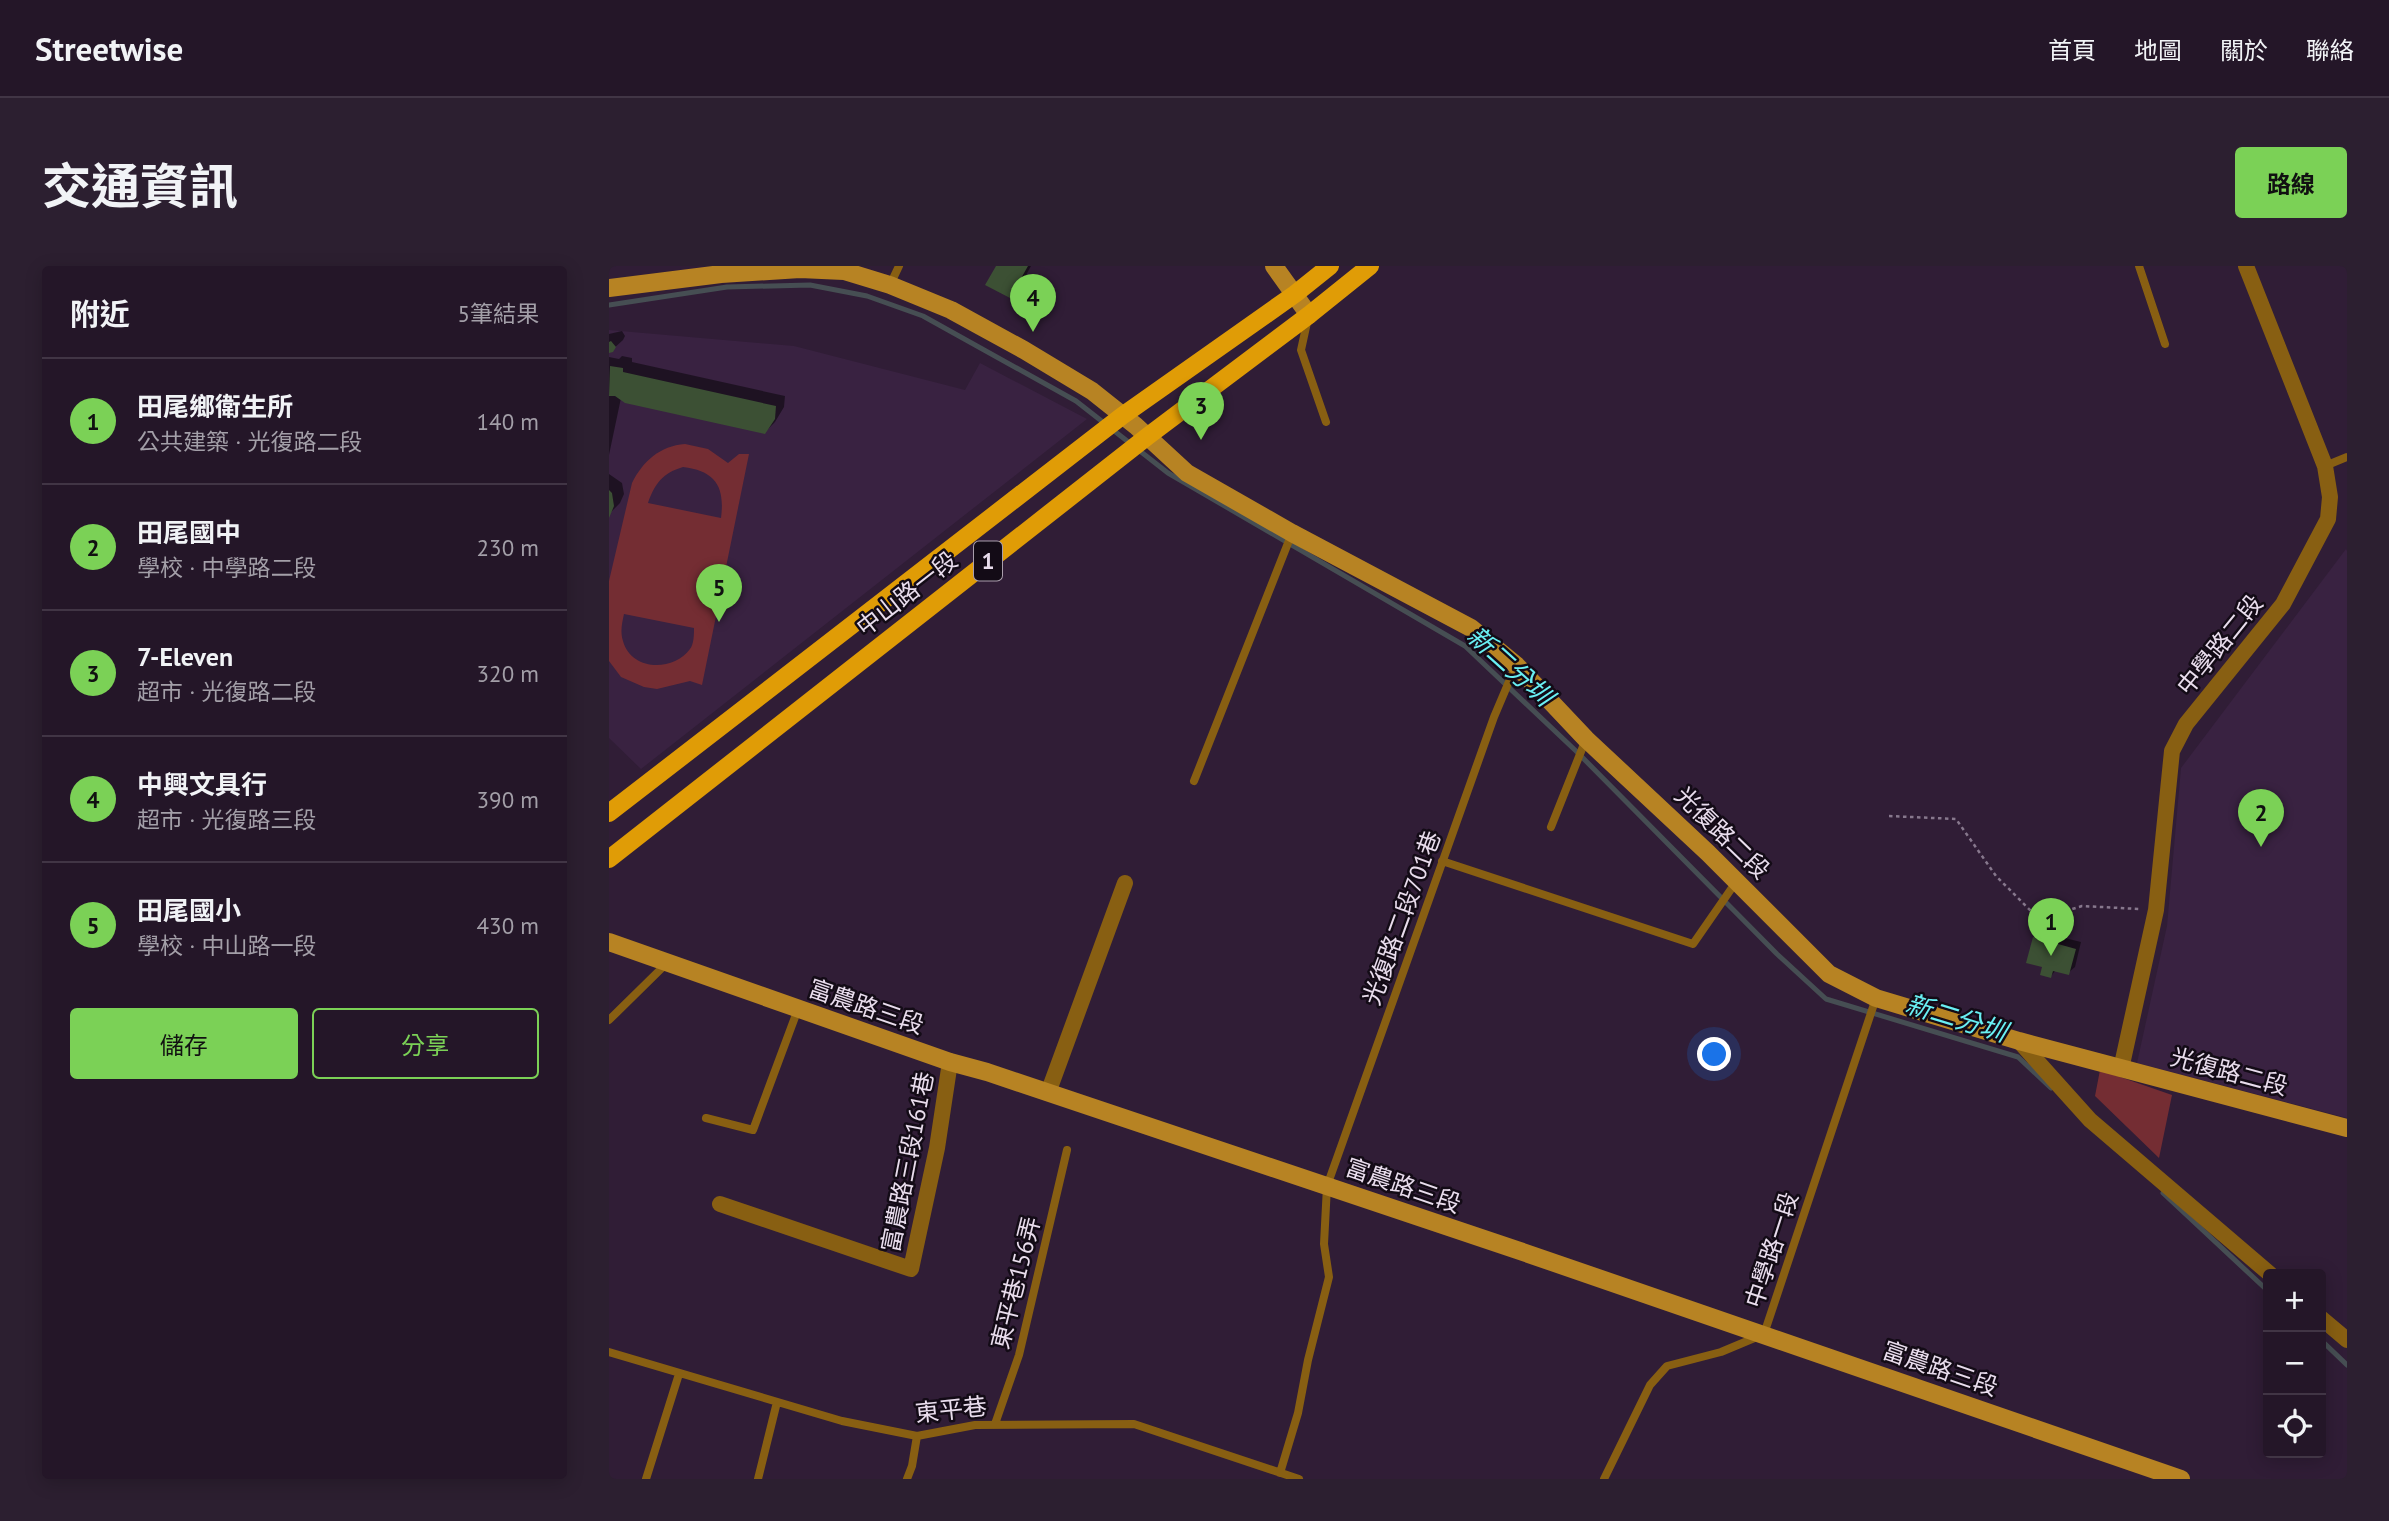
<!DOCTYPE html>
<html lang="zh-TW">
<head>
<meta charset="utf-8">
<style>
  :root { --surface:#241628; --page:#2c1f30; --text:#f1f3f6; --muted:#a39fa8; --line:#413545; --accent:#7bd156 }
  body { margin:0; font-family:"PT Sans","Noto Sans TC",sans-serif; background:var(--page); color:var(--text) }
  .controls { position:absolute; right:21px; bottom:21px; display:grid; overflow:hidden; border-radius:7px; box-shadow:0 4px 18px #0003 }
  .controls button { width:63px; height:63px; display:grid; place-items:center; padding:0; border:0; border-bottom:2px solid var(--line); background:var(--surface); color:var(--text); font:35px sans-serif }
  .you { position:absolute; left:1106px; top:789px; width:24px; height:24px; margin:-18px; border:5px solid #fff; border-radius:50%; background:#1a73e8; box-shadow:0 0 0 10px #1a73e833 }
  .badge { display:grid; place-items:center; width:46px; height:46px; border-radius:50%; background:var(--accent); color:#111; font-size:23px; font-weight:700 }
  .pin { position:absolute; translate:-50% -58px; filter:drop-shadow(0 2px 4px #0008) }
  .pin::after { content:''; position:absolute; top:37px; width:24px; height:21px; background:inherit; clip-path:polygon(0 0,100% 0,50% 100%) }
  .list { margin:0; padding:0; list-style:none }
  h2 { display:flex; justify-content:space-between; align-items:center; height:91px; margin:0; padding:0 28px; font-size:30px }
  h2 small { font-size:23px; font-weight:400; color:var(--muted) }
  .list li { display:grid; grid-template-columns:46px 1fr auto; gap:21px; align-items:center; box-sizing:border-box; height:126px; padding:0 28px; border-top:2px solid var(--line) }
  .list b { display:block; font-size:26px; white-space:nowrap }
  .list p { margin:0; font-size:23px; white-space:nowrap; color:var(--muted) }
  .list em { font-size:23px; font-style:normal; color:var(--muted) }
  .actions { display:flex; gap:14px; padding:21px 28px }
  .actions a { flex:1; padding:16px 0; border:2px solid var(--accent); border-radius:7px; text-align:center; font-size:24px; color:var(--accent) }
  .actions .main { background:var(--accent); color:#111 }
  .icon { flex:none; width:38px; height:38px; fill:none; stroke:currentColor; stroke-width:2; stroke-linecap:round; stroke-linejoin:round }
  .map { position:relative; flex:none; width:1738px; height:1213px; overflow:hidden; border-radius:7px }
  header { display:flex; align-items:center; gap:42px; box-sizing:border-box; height:98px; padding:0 35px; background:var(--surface); border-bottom:2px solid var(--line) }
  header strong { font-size:33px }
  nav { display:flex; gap:38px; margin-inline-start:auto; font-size:24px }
  .intro { display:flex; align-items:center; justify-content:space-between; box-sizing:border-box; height:168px; padding:0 42px }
  h1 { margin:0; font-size:49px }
  .button { padding:18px 32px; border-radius:7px; background:var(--accent); color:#111; font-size:24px; font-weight:700 }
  main { display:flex; gap:42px; padding:0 42px }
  aside { flex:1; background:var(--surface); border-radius:7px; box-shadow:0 4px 18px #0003 }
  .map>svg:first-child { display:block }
  .built { fill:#392241 }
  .green { fill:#742d33; fill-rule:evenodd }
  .shadow { fill:#0007 }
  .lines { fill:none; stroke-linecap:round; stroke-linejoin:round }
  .stream { stroke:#464e53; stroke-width:5 }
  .building { fill:#3c5034 }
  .path { stroke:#87788d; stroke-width:2.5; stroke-dasharray:3.5 3.5; stroke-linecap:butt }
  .lane { stroke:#885f12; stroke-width:8 }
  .street { stroke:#885f12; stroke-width:16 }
  .secondary { stroke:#b78323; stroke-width:18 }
  .primary { stroke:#e09c06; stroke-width:18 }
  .labels { text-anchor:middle; stroke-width:5; stroke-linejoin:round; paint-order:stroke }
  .shield { fill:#130b16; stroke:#a99eac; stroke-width:2 }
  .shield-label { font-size:23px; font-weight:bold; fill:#e9dded }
  .street-label { font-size:24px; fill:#e9dded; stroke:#130b16 }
  .water-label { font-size:26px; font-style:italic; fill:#69f0f3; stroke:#130b16 }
</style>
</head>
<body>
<header>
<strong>Streetwise</strong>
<nav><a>首頁</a><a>地圖</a><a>關於</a><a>聯絡</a></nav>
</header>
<div class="intro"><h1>交通資訊</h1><a class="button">路線</a></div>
<main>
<aside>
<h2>附近<small>5筆結果</small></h2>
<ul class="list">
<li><span class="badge">1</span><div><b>田尾鄉衛生所</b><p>公共建築 · 光復路二段</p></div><em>140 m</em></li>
<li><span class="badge">2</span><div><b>田尾國中</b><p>學校 · 中學路二段</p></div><em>230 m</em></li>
<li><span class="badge">3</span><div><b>7-Eleven</b><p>超市 · 光復路二段</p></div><em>320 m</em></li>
<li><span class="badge">4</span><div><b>中興文具行</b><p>超市 · 光復路三段</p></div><em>390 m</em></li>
<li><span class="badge">5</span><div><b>田尾國小</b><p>學校 · 中山路一段</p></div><em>430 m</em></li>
</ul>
<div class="actions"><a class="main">儲存</a><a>分享</a></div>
</aside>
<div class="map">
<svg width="1738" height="1213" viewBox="0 0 1738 1213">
  <rect width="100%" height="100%" fill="#301d36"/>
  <path class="built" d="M0 64 185 80 356 124 371 97 478 153 32 503 0 472Z
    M1737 283 1738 285V852L1528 797 1558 660 1572 502Z"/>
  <path class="green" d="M76 178 99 183 119 197 130 188H140L93 419 81 415 48 423 35 421 12 411 0 395V315L23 217C34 195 51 180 76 178ZM74 201C107 205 116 221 112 252L39 237C46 217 54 207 74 201ZM15 348 85 362C85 368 85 378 81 383 64 406 22 405 14 375 11 366 13 357 15 348Z
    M1491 804 1563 829 1550 892 1486 830Z"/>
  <path class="shadow" d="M389 0H422L411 20 400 30Z
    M13 65 16 70 14 74 3 84 0 85V68Z
    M13 90 23 92V96L176 130 175 141 166 156 156 166 12 132 0 189V91L10 93Z
    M0 208 13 217 15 228 11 237 0 248Z
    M1432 666 1472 676 1466 701 1459 707 1447 704 1442 710 1436 700 1426 672Z"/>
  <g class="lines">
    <path class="stream" d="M0 39 118 21 201 19 258 30 314 50 467 135 559 207 856 380 967 485 1168 688 1217 733 1409 791 1442 822
      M1554 927 1659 1025
      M1712 1074 1738 1099"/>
  </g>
  <path class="building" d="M387 0H419L401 32 376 19Z
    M2 75 7 81 4 86 0 87V76Z
    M1 100 14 102V106L167 140 166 153 156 168 16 137 6 130H0Z
    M0 224 3 227 5 240 0 252Z
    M1424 671 1467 683 1460 709 1444 705 1442 712 1431 709 1433 701 1417 697Z"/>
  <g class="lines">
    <path class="path" d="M1280 550 1347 553 1387 610 1428 651 1444 649 1473 640 1530 643"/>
    <path class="lane" d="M1530 0 1556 78
      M281 19 290 0
      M699 52 692 84 717 156
      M1716 200 1738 191
      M585 515 683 267
      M942 561 977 473
      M833 595 1084 678 1127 616
      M0 754 58 697
      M97 852 144 864 189 743
      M0 1086 233 1155 308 1170 366 1159 525 1158 690 1213
      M386 1158 410 1089 458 884
      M671 1207 689 1147 699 1094 720 1011 715 978 718 920 885 451 907 399
      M37 1213 70 1108
      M149 1213 168 1136
      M298 1213 303 1200 308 1170
      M995 1213 1041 1119 1058 1100 1112 1086 1155 1068 1267 732"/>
    <path class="street" d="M1410 775 1481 854 1661 1008
      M1512 803 1547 644 1563 485 1577 458 1674 338 1719 253 1721 231 1716 200 1637 0
      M439 827 516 617
      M111 938 302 1003 328 882 341 796
      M1712 1052 1738 1074"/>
    <path class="secondary" d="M665 0 700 49
      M0 22 112 8 191 3 235 5 281 19 342 44 415 84 483 125 527 160 578 207 683 267 862 362 907 399 977 473 1099 587 1220 708 1267 732 1410 775 1738 862
      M0 676 341 796 378 806 908 984 1572 1213"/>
    <path class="primary" d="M0 547 513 150 686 28 721 0
      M0 593 539 170 700 49 761 0"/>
  </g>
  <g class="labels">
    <rect class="shield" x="365" y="275.5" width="28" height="39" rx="5"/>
    <g class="shield-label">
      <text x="379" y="303">1</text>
    </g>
    <g class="street-label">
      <text transform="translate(298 328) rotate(-38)" y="8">中山路一段</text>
      <text transform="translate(1611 379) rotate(-51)" y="8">中學路二段</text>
      <text transform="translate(1113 567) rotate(44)" y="8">光復路二段</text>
      <text transform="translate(793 652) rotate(-70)" y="8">光復路二段701巷</text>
      <text transform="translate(257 741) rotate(19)" y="8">富農路三段</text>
      <text transform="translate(1620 806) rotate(15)" y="8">光復路二段</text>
      <text transform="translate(299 896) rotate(-79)" y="8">富農路三段161巷</text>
      <text transform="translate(794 920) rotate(19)" y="8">富農路三段</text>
      <text transform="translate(1163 984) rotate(-72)" y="8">中學路一段</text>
      <text transform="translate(407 1017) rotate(-76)" y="8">東平巷156弄</text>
      <text transform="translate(1331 1103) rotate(19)" y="8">富農路三段</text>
      <text transform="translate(342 1144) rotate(-6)" y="8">東平巷</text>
    </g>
    <g class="water-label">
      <text transform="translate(901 400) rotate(42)" y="9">新二分圳</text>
      <text transform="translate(1347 752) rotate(17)" y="9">新二分圳</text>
    </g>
  </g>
</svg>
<div class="controls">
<button>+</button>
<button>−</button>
<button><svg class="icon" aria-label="locate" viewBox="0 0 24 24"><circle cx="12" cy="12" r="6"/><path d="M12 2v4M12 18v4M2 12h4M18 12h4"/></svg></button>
</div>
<div class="you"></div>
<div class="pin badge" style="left:1442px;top:690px">1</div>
<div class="pin badge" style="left:1652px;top:581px">2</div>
<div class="pin badge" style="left:592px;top:174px">3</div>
<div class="pin badge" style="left:424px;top:66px">4</div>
<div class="pin badge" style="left:110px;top:356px">5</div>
</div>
</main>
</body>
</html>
